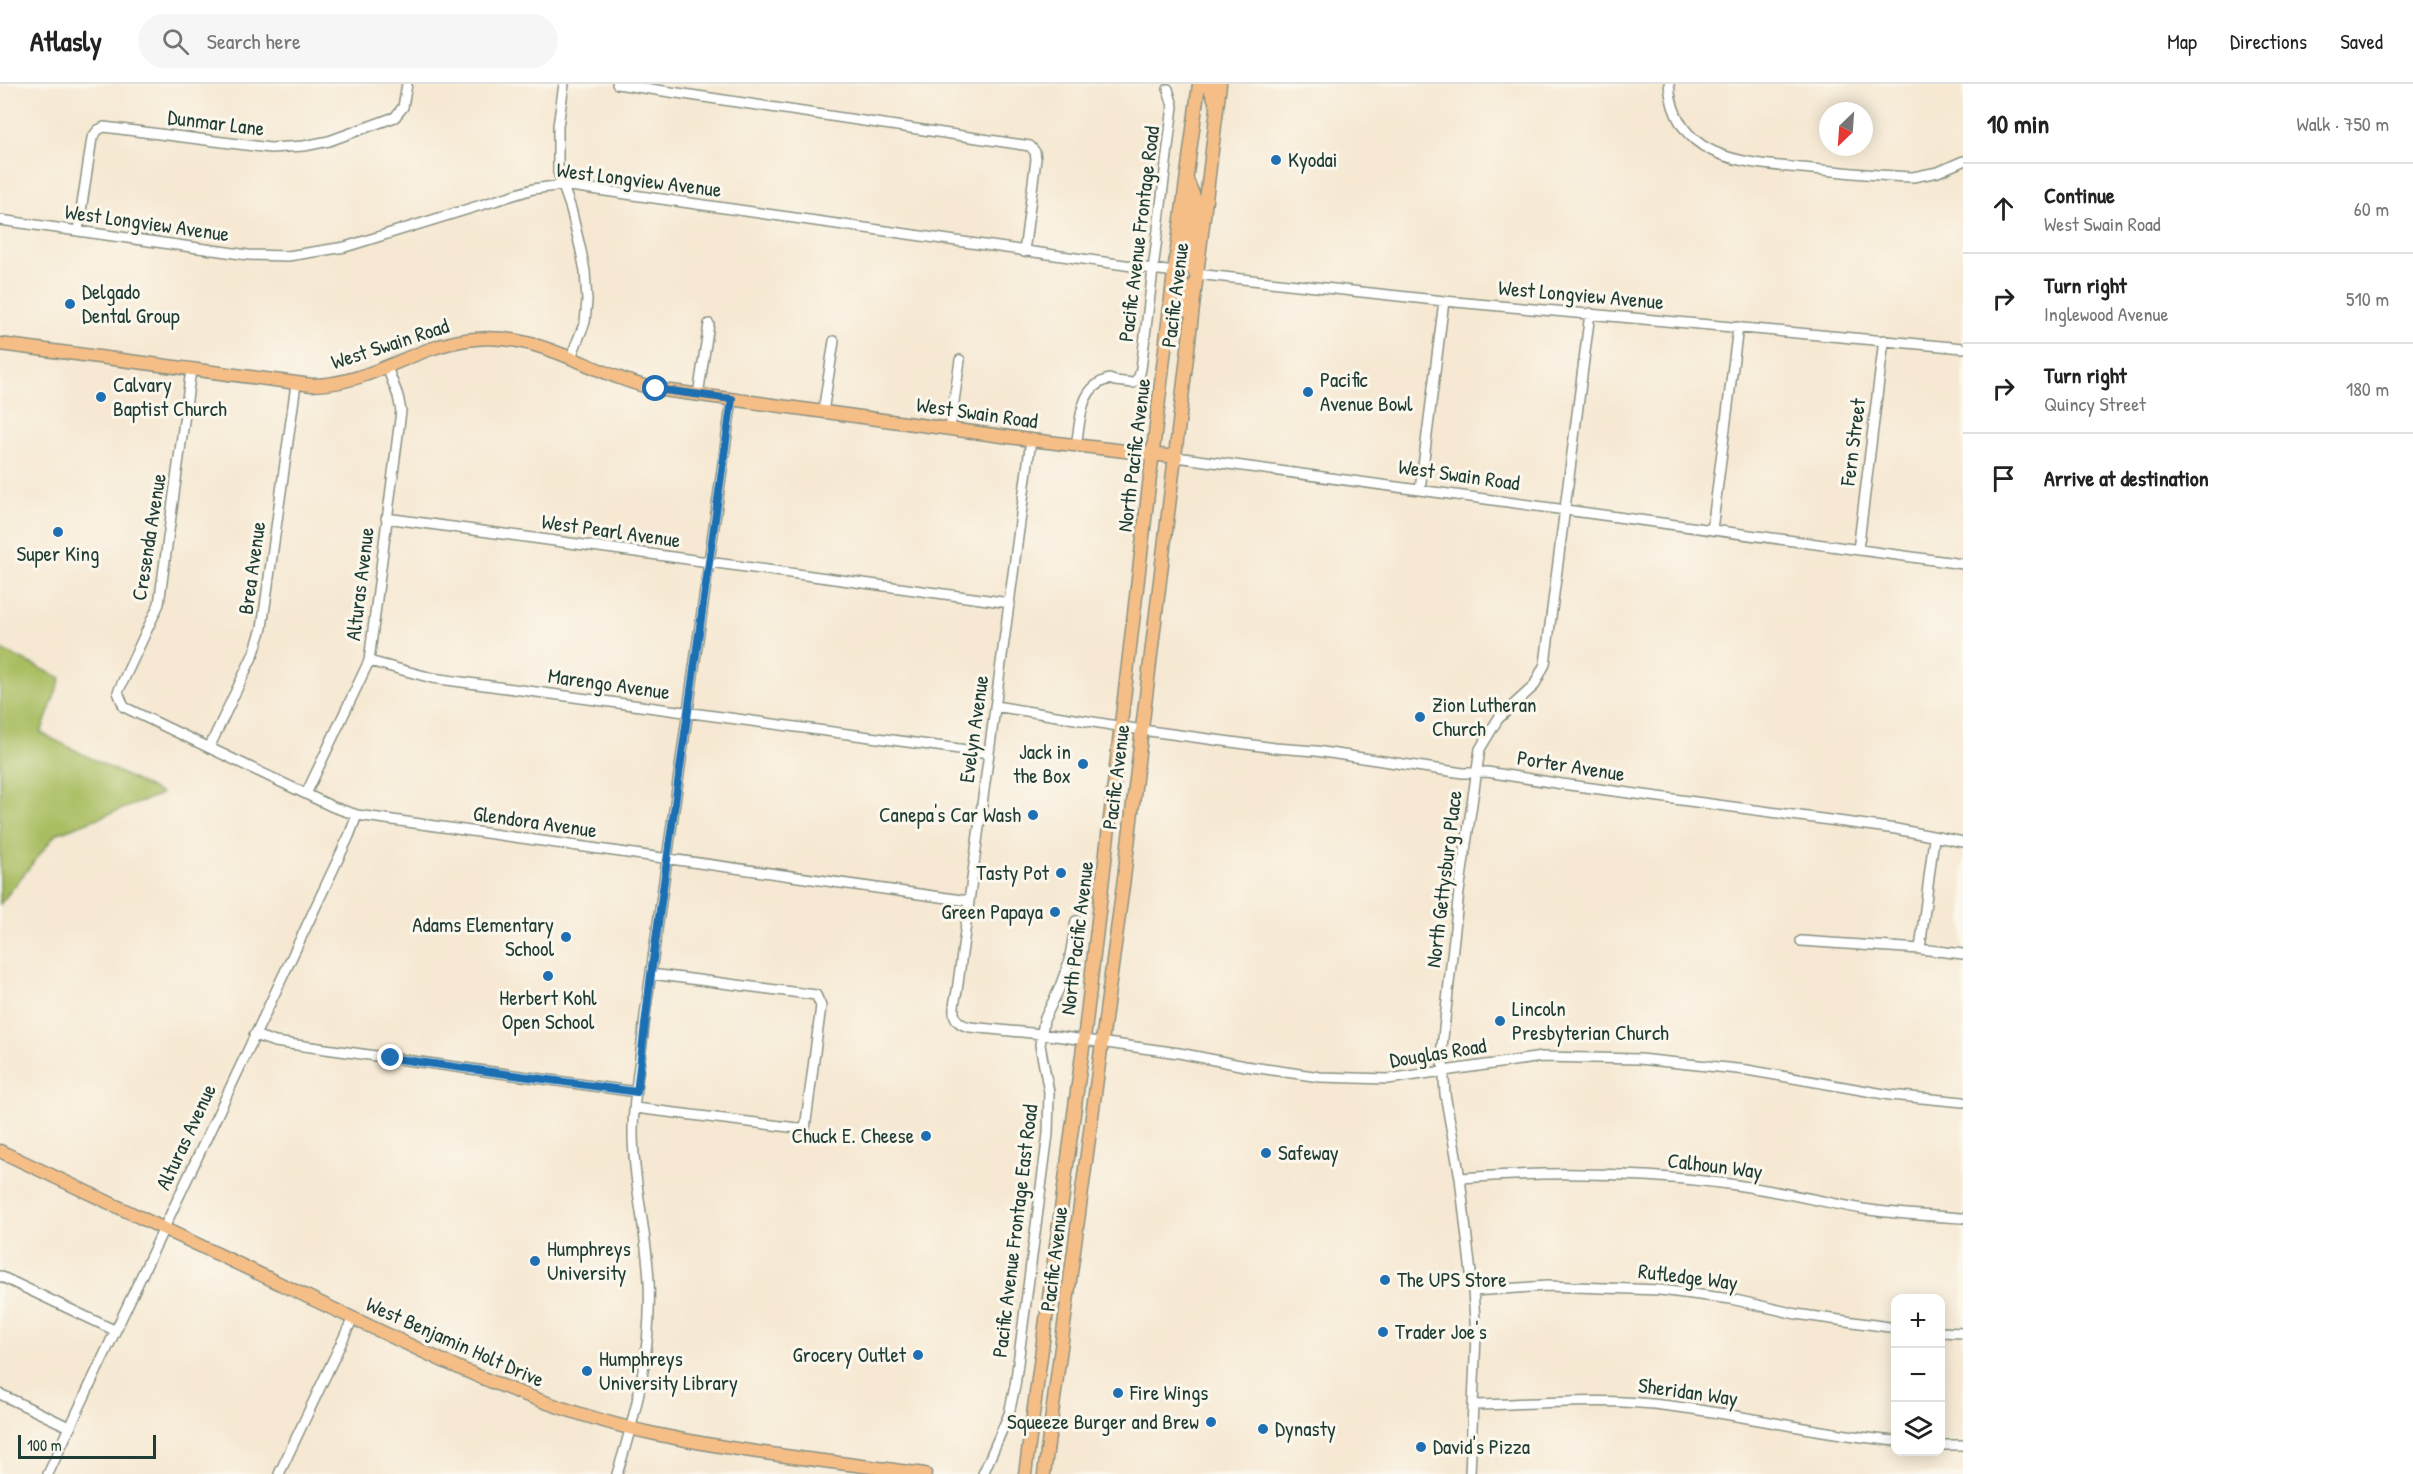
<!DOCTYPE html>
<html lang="en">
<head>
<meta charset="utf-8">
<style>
  :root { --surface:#fff; --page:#f6f6f6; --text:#222; --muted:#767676; --line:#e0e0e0 }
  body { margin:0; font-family:"Patrick Hand",sans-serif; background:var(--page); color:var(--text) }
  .controls { position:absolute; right:18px; bottom:18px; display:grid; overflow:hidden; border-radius:12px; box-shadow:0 3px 15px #0003 }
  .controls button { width:54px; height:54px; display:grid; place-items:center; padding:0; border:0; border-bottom:2px solid var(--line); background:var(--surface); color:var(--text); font:30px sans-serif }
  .compass { position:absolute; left:1819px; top:18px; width:54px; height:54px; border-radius:50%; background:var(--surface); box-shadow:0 3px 15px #0003; rotate:205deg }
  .scale { position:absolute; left:18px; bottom:15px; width:138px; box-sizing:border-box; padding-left:6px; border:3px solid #1f3d34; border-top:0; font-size:16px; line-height:21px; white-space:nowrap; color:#1f3d34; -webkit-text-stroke:4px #fbf7ec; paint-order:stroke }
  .stop { position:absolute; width:18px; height:18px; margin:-14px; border:4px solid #1f6fb2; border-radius:50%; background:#fff }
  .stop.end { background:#1f6fb2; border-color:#fff; box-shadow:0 2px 6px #0008 }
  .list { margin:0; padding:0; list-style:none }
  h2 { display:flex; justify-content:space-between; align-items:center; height:78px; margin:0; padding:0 24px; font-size:26px }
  h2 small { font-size:20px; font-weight:400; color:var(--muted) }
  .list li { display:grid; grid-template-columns:39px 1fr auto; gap:18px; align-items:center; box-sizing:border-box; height:90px; padding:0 24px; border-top:2px solid var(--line) }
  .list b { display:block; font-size:22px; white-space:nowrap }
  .list p { margin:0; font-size:20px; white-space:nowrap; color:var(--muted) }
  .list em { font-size:20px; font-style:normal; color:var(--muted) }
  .icon { flex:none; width:33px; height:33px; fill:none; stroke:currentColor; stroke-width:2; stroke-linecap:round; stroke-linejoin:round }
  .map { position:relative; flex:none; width:1963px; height:1390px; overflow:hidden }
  header { display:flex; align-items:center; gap:36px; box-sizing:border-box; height:84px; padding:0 30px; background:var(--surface); border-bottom:2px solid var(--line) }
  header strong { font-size:28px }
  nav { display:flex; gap:33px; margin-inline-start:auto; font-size:21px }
  .search { width:420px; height:54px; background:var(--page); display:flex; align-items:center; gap:15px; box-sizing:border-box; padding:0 21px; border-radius:33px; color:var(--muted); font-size:22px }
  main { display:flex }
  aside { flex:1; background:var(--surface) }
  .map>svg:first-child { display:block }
  .green { fill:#a8bd61; stroke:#647d4a; stroke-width:1.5 }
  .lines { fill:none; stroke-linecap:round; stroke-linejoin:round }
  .minor-casing { stroke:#8a9283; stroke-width:12 }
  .major-casing { stroke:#8a9283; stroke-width:15 }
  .minor { stroke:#fff; stroke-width:9 }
  .major { stroke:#f6be87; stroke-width:12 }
  .route { stroke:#1f6fb2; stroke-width:8 }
  .poi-dot { fill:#1f6fb2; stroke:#fbf7ec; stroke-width:2 }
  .labels { text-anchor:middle; stroke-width:6; stroke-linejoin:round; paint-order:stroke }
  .street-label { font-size:21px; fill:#1f3d34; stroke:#fbf7ec }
  .poi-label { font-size:21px; fill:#1f3d34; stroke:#fbf7ec; text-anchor:start }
</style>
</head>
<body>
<header>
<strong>Atlasly</strong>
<div class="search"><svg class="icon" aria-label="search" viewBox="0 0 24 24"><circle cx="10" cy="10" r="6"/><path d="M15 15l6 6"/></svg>Search here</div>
<nav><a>Map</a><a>Directions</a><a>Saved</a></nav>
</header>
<main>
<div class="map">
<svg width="1963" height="1390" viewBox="0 0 1963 1390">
  <rect width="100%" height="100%" fill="#fbf7ec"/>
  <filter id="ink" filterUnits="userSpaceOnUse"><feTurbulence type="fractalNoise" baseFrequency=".0167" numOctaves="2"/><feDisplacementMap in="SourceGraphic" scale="12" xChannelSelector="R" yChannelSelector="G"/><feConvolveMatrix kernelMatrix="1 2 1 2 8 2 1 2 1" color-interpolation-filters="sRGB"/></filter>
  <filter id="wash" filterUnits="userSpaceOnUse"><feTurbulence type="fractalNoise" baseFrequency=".008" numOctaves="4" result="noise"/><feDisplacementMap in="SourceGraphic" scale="24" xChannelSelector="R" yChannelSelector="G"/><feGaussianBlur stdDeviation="1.35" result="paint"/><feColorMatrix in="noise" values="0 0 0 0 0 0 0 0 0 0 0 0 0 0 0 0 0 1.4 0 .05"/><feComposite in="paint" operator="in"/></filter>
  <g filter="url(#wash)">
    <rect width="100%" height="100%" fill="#f6e8d2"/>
    <path class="green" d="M0 565 61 594 41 649 162 710 56 750 0 820Z"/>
  </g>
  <g filter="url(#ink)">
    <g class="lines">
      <g class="minor-casing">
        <path id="minor" d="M564 0 558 42V88L571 125 581 167 585 187 587 217 585 238 571 273
          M617 0 1030 62 1035 68 1036 75 1024 168
          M1669 0C1675 80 1751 79 1812 85 1846 88 1879 92 1913 93L1938 88 1963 77
          M0 136 248 171 288 172 345 163 533 105 563 101 1174 188
          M78 147 92 54 98 46 104 43 270 64 304 62 329 57 395 33 403 23 407 0
          M1196 190 1444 217 1963 264
          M191 286 159 520 118 608 124 623 333 723 357 731 969 817
          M698 311 709 240
          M823 328 834 257
          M950 345 960 276
          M1031 356 957 907C953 923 949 939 970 943L1041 950 1179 969 1245 982 1320 993 1388 995 1542 973 1639 975 1747 986 1890 1011 1963 1018
          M1076 362C1081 335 1079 303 1109 295L1115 297 1133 299 1139 293 1141 285 1173 22 1168 5
          M1176 373 1963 480
          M1420 406 1444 217
          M386 434 1010 519
          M1712 446 1738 243
          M1858 466 1884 256
          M369 577 432 594 989 669
          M995 622 1142 646 1275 664 1316 667 1463 689 1487 688 1562 700 1896 745 1963 758
          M209 664 254 569 262 544 296 300
          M306 710 369 577 401 327 398 312 387 283
          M1801 857 1920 865 1934 754
          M1920 865 1963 870
          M254 951 275 958 637 1008
          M635 1024 805 1045 821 922 816 911 651 890
          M1460 1094C1550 1087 1639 1088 1729 1100 1774 1106 1818 1117 1863 1125 1896 1130 1930 1132 1963 1134
          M0 1192 114 1246
          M1473 1207 1547 1202 1660 1206 1731 1215 1796 1230 1896 1244
          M1940 1248 1963 1249
          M0 1310 71 1344
          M1474 1321C1539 1320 1605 1313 1670 1322 1746 1331 1819 1350 1896 1357
          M1940 1361H1963
          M48 1390 349 752 357 731
          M279 1390 353 1234
          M617 1390C637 1328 652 1263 649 1198 647 1148 633 1099 633 1049 633 1010 642 970 645 931L732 315
          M983 1390 1009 1330 1015 1302 1048 1050 1049 1008 1040 961 1044 936 1059 905 1069 878 1076 837
          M1470 1390 1476 1251 1473 1207 1460 1094 1445 1010 1442 963 1459 808 1480 665 1498 635 1534 602 1545 580 1590 229"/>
      </g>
      <g class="major-casing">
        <path id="major" d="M1211 0 1210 5 1217 22
          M1187 96 1195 115 1187 178 1196 190
          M1174 188 1185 202 1184 226
          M0 260 312 301C371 300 411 264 466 256 540 245 588 290 656 305L1031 356 1176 373
          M0 1067 441 1276C510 1307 581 1334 655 1350 744 1369 835 1378 925 1390
          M1025 1390 1084 956 1174 188 1199 0
          M1044 1390 1124 794 1220 0"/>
      </g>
      <use href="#minor" class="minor"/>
      <use href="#major" class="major"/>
    </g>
  </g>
  <g class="lines" filter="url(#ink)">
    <path class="route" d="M391 974 637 1008 651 890 732 315 656 305"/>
  </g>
  <g class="poi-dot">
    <circle cx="1276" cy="76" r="6"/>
    <circle cx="70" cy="220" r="6"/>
    <circle cx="1308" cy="308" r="6"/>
    <circle cx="101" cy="313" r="6"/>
    <circle cx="58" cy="448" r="6"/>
    <circle cx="1420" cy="633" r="6"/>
    <circle cx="1083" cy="680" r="6"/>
    <circle cx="1033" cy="731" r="6"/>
    <circle cx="1061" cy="789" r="6"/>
    <circle cx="1055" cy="828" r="6"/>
    <circle cx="566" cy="853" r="6"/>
    <circle cx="548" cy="892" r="6"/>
    <circle cx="1500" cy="937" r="6"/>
    <circle cx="926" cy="1052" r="6"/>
    <circle cx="1266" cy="1069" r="6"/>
    <circle cx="535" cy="1177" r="6"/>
    <circle cx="1385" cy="1196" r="6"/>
    <circle cx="1383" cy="1248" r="6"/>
    <circle cx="918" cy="1271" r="6"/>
    <circle cx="587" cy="1287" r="6"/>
    <circle cx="1118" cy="1309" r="6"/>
    <circle cx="1211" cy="1338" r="6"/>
    <circle cx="1263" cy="1345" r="6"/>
    <circle cx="1421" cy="1363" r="6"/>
  </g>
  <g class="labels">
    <g class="street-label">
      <text transform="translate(216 39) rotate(7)" y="7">Dunmar Lane</text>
      <text transform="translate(639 96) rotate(7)" y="7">West Longview Avenue</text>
      <text transform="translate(147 139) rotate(8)" y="7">West Longview Avenue</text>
      <text transform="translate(1139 150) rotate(-83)" y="7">Pacific Avenue Frontage Road</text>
      <text transform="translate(1175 211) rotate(-83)" y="7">Pacific Avenue</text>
      <text transform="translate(1581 211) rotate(5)" y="7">West Longview Avenue</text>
      <text transform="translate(390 260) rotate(-18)" y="7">West Swain Road</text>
      <text transform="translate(977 329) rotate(8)" y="7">West Swain Road</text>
      <text transform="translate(1853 358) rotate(-83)" y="7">Fern Street</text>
      <text transform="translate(1134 371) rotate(-83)" y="7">North Pacific Avenue</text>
      <text transform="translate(1459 391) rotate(8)" y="7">West Swain Road</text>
      <text transform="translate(611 447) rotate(8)" y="7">West Pearl Avenue</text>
      <text transform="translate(149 453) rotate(-81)" y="7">Cresenda Avenue</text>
      <text transform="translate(252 484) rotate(-82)" y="7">Brea Avenue</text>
      <text transform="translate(360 500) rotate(-83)" y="7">Alturas Avenue</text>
      <text transform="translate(609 600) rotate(8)" y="7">Marengo Avenue</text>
      <text transform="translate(974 645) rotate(-82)" y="7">Evelyn Avenue</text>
      <text transform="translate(1571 682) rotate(9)" y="7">Porter Avenue</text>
      <text transform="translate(1116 693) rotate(-83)" y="7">Pacific Avenue</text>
      <text transform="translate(535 738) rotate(8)" y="7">Glendora Avenue</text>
      <text transform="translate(1444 795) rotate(-83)" y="7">North Gettysburg Place</text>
      <text transform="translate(1077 854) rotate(-83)" y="7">North Pacific Avenue</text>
      <text transform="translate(1438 969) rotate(-9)" y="7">Douglas Road</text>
      <text transform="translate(186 1053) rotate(-65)" y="7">Alturas Avenue</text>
      <text transform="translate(1715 1082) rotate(7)" y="7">Calhoun Way</text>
      <text transform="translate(1015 1147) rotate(-83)" y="7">Pacific Avenue Frontage East Road</text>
      <text transform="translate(1054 1175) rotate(-83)" y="7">Pacific Avenue</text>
      <text transform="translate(1688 1193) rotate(7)" y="7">Rutledge Way</text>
      <text transform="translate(455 1258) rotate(24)" y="7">West Benjamin Holt Drive</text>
      <text transform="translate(1688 1308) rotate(8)" y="7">Sheridan Way</text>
    </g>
    <g class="poi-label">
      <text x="1288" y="83">Kyodai</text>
      <text x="82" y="215">Delgado<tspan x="82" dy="24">Dental Group</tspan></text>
      <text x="1320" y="303">Pacific<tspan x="1320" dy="24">Avenue Bowl</tspan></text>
      <text x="113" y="308">Calvary<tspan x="113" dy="24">Baptist Church</tspan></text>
      <text x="58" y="477" text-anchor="middle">Super King</text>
      <text x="1432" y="628">Zion Lutheran<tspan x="1432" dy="24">Church</tspan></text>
      <text x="1071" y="675" text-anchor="end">Jack in<tspan x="1071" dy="24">the Box</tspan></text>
      <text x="1021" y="738" text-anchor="end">Canepa's Car Wash</text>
      <text x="1049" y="796" text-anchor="end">Tasty Pot</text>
      <text x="1043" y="835" text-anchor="end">Green Papaya</text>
      <text x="554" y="848" text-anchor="end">Adams Elementary<tspan x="554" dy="24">School</tspan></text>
      <text x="548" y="921" text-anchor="middle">Herbert Kohl<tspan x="548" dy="24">Open School</tspan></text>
      <text x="1512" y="932">Lincoln<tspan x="1512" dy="24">Presbyterian Church</tspan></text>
      <text x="914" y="1059" text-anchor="end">Chuck E. Cheese</text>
      <text x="1278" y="1076">Safeway</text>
      <text x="547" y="1172">Humphreys<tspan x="547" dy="24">University</tspan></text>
      <text x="1397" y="1203">The UPS Store</text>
      <text x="1395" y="1255">Trader Joe's</text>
      <text x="906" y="1278" text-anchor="end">Grocery Outlet</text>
      <text x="599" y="1282">Humphreys<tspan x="599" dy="24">University Library</tspan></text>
      <text x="1130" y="1316">Fire Wings</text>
      <text x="1199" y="1345" text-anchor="end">Squeeze Burger and Brew</text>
      <text x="1275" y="1352">Dynasty</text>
      <text x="1433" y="1370">David's Pizza</text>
    </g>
  </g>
</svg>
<div class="controls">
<button>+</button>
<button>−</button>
<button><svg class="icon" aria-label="layers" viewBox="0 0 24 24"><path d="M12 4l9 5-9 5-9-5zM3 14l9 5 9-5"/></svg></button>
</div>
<svg class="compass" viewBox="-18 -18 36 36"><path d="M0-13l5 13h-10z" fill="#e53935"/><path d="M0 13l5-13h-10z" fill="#767676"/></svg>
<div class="scale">100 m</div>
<div class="stop" style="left:656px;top:305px"></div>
<div class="stop end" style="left:391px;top:974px"></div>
</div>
<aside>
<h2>10 min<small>Walk · 750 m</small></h2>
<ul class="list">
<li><svg class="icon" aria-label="ahead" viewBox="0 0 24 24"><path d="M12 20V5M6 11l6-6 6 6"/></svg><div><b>Continue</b><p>West Swain Road</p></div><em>60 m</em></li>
<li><svg class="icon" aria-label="right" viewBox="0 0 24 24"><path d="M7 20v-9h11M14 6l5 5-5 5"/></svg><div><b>Turn right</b><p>Inglewood Avenue</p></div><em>510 m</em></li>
<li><svg class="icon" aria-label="right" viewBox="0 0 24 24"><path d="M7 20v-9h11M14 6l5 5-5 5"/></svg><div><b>Turn right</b><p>Quincy Street</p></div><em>180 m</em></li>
<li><svg class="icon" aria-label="arrive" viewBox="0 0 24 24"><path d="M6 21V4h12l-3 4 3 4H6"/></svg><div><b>Arrive at destination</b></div></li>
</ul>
</aside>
</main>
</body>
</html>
